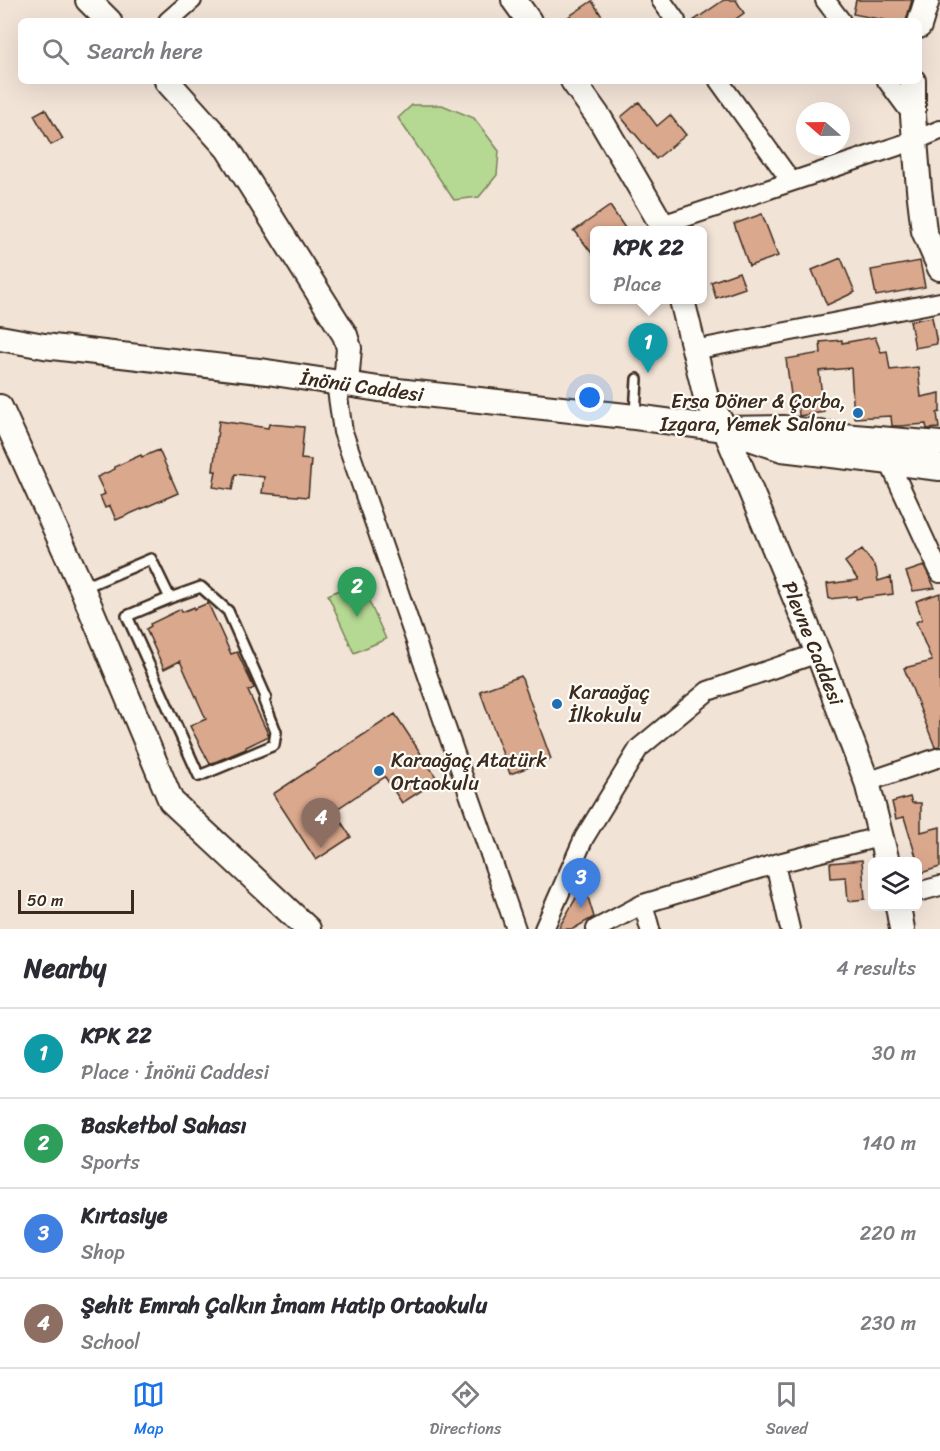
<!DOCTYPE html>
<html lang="en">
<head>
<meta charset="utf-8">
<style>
  :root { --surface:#fff; --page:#f2f2f3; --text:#2b2b33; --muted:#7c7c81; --line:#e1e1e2; --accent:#1a73e8 }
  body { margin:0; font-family:Sriracha,sans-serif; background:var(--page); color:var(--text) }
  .controls { position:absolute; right:18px; bottom:18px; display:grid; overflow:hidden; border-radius:9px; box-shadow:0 6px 24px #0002 }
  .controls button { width:54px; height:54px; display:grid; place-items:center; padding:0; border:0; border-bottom:2px solid var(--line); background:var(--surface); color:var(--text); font:30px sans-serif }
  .compass { position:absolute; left:796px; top:102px; width:54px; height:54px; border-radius:50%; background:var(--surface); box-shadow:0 6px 24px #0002; rotate:290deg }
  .scale { position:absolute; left:18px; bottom:15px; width:116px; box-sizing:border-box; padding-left:6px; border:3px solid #3b2a1e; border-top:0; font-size:16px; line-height:21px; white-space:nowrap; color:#3b2a1e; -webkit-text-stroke:4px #fdfcf7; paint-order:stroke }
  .you { position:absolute; left:590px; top:398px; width:21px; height:21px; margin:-15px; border:4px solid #fff; border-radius:50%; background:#1a73e8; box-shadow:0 0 0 9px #1a73e833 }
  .badge { display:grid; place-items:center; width:39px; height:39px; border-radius:50%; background:var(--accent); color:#fff; font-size:20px; font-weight:700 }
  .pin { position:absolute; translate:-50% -50px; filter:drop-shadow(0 2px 3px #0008) }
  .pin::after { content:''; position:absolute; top:32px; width:21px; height:18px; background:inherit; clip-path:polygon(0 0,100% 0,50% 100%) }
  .popup { position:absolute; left:590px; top:226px; width:117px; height:78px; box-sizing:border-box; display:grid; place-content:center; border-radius:9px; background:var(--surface); filter:drop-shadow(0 2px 4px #0005); font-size:20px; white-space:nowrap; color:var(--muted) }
  .popup b { font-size:22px; color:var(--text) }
  .popup::after { content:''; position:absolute; left:50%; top:100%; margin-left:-12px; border:12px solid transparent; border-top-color:var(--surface) }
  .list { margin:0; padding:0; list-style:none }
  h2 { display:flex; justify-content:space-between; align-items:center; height:78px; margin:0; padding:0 24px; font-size:26px }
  h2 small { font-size:20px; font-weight:400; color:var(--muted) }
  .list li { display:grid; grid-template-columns:39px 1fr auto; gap:18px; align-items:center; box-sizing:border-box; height:90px; padding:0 24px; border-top:2px solid var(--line) }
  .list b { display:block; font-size:22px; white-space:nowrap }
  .list p { margin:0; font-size:20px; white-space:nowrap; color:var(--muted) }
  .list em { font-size:20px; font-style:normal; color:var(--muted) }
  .icon { flex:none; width:33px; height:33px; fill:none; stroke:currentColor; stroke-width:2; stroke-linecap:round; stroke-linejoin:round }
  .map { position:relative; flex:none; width:940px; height:929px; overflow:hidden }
  .search { position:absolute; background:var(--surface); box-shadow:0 6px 24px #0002; left:18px; right:18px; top:18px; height:66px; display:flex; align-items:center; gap:15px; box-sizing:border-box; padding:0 21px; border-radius:9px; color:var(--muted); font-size:22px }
  .sheet { height:438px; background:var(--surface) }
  nav { display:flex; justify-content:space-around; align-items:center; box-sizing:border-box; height:84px; border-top:2px solid var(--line); background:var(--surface); font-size:16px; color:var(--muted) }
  nav a { display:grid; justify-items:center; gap:3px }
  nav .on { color:var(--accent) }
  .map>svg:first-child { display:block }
  .green { fill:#b5d893; stroke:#788158; stroke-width:1.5 }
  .building { fill:#daa88d; stroke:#3b2a1e; stroke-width:1.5 }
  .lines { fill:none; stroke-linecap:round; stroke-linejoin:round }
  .lane-casing { stroke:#3b2a1e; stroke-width:14 }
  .street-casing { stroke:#3b2a1e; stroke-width:22 }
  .secondary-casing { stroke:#3b2a1e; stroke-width:28 }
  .lane { stroke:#fdfcf7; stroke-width:9 }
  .street { stroke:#fdfcf7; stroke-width:18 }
  .secondary { stroke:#fdfcf7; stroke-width:24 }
  .poi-dot { fill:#1f6fb2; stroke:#fdfcf7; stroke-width:2 }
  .labels { text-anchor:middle; stroke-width:4.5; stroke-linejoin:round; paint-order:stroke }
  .street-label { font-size:20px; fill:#3b2a1e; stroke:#fdfcf7 }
  .poi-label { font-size:20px; fill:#3b2a1e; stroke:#fdfcf7; text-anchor:start }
</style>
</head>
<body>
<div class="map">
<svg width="940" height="929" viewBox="0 0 940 929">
  <rect width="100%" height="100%" fill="#f2e3d7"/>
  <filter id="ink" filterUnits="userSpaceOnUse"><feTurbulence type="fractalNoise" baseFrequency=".0167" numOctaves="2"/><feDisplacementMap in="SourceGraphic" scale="12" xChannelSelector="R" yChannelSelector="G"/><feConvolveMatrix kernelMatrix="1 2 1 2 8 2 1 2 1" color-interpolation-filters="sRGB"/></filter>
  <g filter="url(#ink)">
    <path class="green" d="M412 105H442L474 118 499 151 497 175 479 197 454 200 398 118Z
      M360 581 386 639 354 653 328 595Z"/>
    <path class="building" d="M724 0H736L744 13 733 21H693Z
      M856 0H912L906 21H889L853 14Z
      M592 1 605 21H562Z
      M639 102 657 126 670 115 686 135 656 159 621 117Z
      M45 109 63 139 51 145 34 115Z
      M610 206 627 231H594V256L575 231H574Z
      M762 214 778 256 749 266 734 224Z
      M841 258 855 292 827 305 812 270Z
      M920 261 925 287 876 296 871 270Z
      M739 272 745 288 716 298 711 282Z
      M932 317 937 344 915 348 910 321Z
      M875 337 881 352 887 351 890 370 918 367 921 397 940 393V412L937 413 939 428 927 429 926 424 900 426H892L891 416 854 418 851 368 819 371 824 412 799 416 798 401 792 402 786 359 821 353 820 342 842 340V343Z
      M219 421 268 428 269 424 304 427 301 459 311 460 308 497 262 493 264 477 235 474 232 490 213 487 216 471H213Z
      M159 450 178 493 116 520 110 506 105 508 100 496 105 494 97 477 115 469 114 467 141 455 142 457Z
      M862 549 876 568 878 581 891 577 893 594 856 599V596L829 599 827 584 858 580 845 562Z
      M924 566 935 588 913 591 906 572Z
      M940 593V746L935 747 904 668 932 661 916 622 922 619 916 601Z
      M208 603 231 654 237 652 254 688 248 691 269 736 246 747V749L210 764 190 726 206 719 180 661 164 669 146 629 151 626 150 624 181 609 182 612 194 607V609Z
      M521 676 551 759 510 774 480 691Z
      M395 714 438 780 402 803 385 777 334 811 351 837 316 860 273 794Z
      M910 797 912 803H921V832L940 827V867L921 873 904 817 896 819 892 802Z
      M862 860 865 899 848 901 846 877 831 878 830 863Z
      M584 884 594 917 573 929H558Z"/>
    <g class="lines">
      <g class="lane-casing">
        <path id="lane" d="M635 415 637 379
          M82 588 151 559 170 598 127 616 199 776 274 745 276 732 264 701 266 697 228 611 201 587 170 598"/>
      </g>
      <g class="street-casing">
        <path id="street" d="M661 0 676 21
          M825 0 841 21
          M168 21 192 0
          M719 81 791 181
          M887 81 913 116
          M662 225 916 140 940 130
          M694 350 940 302
          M336 383 343 432 516 929
          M889 462 940 573
          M867 782 940 757
          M775 864 790 929
          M918 892 940 886
          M643 904 650 929
          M544 929 584 838 639 748 708 691 818 653
          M596 929 643 904 775 864 871 839 880 833"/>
      </g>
      <g class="secondary-casing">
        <path id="secondary" d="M88 0 109 21
          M514 0 529 21
          M919 26 927 0
          M167 81 228 149 345 335 349 348 346 384
          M573 81 600 119 662 225 663 230
          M913 81V116L919 189 924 231 940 268
          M682 300 706 397 725 429 818 653 867 782 887 862
          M0 338 44 346 267 372 379 389 635 417 725 429 784 428 842 436 940 444
          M0 407 82 588 171 801 308 929
          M738 434 782 449 940 468
          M898 906 902 929"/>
      </g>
      <use href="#lane" class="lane"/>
      <use href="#street" class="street"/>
      <use href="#secondary" class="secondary"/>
    </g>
  </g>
  <g class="poi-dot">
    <circle cx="858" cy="413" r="6"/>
    <circle cx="557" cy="704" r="6"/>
    <circle cx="379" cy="771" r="6"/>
  </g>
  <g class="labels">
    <g class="street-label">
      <text transform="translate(362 386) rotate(8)" y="7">İnönü Caddesi</text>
      <text transform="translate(813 643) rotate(68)" y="7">Plevne Caddesi</text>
    </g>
    <g class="poi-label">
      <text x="846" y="408" text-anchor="end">Ersa Döner &amp; Çorba,<tspan x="846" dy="23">Izgara, Yemek Salonu</tspan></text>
      <text x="569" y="699">Karaağaç<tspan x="569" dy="23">İlkokulu</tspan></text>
      <text x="391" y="767">Karaağaç Atatürk<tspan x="391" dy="23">Ortaokulu</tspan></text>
    </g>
  </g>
</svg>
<div class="controls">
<button><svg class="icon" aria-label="layers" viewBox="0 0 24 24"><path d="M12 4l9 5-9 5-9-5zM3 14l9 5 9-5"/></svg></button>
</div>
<svg class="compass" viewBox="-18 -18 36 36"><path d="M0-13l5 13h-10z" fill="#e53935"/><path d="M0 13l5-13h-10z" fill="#7c7c81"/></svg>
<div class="scale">50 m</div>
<div class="you"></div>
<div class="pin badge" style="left:648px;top:373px;background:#0f9aa8">1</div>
<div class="popup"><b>KPK 22</b>Place</div>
<div class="pin badge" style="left:357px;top:617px;background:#2e9e5b">2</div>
<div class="pin badge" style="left:581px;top:908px;background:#3f7fe0">3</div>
<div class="pin badge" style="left:321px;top:848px;background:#8d6e63">4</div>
<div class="search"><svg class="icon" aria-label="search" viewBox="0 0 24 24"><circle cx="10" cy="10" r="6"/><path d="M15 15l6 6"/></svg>Search here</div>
</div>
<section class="sheet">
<h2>Nearby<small>4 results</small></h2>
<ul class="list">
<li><span class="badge" style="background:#0f9aa8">1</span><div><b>KPK 22</b><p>Place · İnönü Caddesi</p></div><em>30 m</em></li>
<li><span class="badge" style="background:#2e9e5b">2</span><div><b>Basketbol Sahası</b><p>Sports</p></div><em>140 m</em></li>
<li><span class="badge" style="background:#3f7fe0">3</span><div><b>Kırtasiye</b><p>Shop</p></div><em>220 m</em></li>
<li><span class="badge" style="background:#8d6e63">4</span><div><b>Şehit Emrah Çalkın İmam Hatip Ortaokulu</b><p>School</p></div><em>230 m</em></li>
</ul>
</section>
<nav>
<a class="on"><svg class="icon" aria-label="map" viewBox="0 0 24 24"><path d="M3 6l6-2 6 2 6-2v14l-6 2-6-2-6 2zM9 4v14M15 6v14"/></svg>Map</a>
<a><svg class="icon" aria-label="directions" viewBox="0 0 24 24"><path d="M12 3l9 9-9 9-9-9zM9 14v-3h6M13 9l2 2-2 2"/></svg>Directions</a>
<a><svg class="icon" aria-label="saved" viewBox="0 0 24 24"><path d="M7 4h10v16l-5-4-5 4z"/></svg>Saved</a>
</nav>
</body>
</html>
